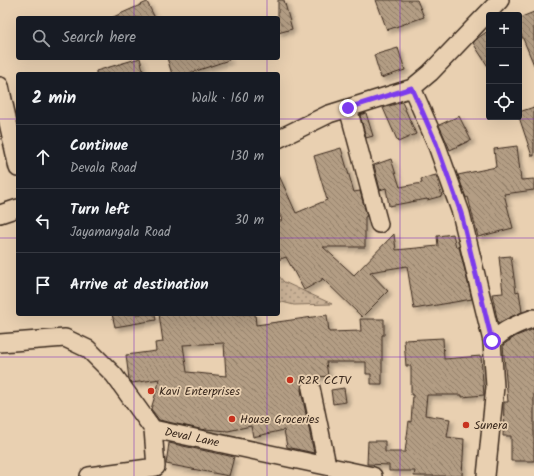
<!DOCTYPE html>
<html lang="en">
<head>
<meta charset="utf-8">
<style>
  :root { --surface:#171b24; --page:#20242c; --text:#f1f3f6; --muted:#9ea1a6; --line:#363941 }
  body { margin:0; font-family:Kalam,sans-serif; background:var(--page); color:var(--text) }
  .controls { position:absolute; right:12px; top:12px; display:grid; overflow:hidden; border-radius:4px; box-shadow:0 4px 16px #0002 }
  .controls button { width:36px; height:36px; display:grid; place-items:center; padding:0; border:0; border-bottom:1px solid var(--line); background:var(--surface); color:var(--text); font:20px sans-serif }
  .stop { position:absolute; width:12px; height:12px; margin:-9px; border:3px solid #7c3aed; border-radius:50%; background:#fff }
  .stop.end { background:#7c3aed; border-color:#fff; box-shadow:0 1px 4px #0008 }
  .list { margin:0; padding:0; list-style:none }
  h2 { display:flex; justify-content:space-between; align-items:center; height:52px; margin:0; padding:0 16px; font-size:17px }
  h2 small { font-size:13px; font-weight:400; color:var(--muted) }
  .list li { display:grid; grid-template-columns:26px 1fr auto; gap:12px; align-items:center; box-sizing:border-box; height:64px; padding:0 16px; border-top:1px solid var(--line) }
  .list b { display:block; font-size:15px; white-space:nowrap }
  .list p { margin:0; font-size:13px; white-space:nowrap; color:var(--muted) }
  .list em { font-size:13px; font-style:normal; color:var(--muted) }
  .icon { flex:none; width:22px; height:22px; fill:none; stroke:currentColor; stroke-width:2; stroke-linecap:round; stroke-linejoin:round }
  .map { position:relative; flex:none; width:534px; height:476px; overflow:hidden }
  .search { position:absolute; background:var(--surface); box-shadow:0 4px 16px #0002; left:16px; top:16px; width:264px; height:44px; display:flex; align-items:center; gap:10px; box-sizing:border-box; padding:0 14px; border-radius:4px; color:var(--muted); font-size:15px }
  .panel { position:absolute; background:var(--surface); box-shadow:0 4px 16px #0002; left:16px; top:72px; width:264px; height:244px; border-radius:4px }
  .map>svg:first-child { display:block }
  .grass { fill:url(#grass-dots); stroke:#826e5a }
  .building { fill:url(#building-back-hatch); stroke:#3b2a1e; fill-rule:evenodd; filter:url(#shadow) }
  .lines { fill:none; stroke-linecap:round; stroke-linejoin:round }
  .minor-casing { stroke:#3b2a1e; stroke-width:20 }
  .minor { stroke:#e9d0b1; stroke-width:17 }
  .route { stroke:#7c3aed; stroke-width:5 }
  .grid { fill:none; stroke:#7b2cbf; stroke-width:1; stroke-opacity:0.55 }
  .poi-dot { fill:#c8321e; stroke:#e9d0b1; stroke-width:1.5 }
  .labels { text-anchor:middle; stroke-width:3.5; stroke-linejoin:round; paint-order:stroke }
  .poi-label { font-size:12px; fill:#3b2a1e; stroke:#e9d0b1; text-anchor:start }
  .street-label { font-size:12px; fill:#3b2a1e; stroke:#e9d0b1 }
</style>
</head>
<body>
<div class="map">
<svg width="534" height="476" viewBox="0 0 534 476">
  <defs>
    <pattern id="grass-dots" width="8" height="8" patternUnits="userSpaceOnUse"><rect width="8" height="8" fill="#cab297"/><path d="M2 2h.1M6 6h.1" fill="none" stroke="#a5917b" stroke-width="1.8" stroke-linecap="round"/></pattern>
    <pattern id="building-back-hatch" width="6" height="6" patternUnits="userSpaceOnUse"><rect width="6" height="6" fill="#b39d84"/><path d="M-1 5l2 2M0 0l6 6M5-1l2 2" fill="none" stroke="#93806b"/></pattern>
    <filter id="shadow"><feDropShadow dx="3.5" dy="3.5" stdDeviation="2" flood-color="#0004"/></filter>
  </defs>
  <rect width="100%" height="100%" fill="#e9d0b1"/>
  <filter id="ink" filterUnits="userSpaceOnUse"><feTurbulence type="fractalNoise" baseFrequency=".025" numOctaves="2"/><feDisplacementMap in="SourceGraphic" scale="8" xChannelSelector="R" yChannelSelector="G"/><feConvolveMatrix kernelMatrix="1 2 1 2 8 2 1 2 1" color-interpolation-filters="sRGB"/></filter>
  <g filter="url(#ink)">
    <path class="grass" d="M278 275 284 282 332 304 294 305 278 301Z"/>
    <path class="building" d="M278 0H284L292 29 278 33Z
      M376 0H417L424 17 387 30Z
      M147 2 155 18H111Z
      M534 12V65L519 29V18Z
      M489 30V68L473 43 478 38Z
      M398 48 405 70 381 78 374 55Z
      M140 58 144 74H96V71Z
      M167 58H229V60L187 74H172Z
      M402 102 416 134 398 142 383 108Z
      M534 107V156H532L519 117V112Z
      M366 113 373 136 366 138 360 115Z
      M459 116 471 140 450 150 439 125Z
      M517 146 521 180 534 179V190L504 194 513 228 478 237 468 197 466 198 458 175 496 167 494 149Z
      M341 148 354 192 360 191 367 216 365 217V247H323L354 275 394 234 396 250 438 246 437 236 453 234 456 247H459L472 299 414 309 407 266 370 272 388 291 362 317 322 278V280L304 290 286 257 278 260V222L282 220 278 212V173L296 213 327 200 314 156Z
      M391 159 400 187 422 183 421 179 436 175 442 196 427 200V199L389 206 386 188 380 190 374 165Z
      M511 256 516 292 519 291 522 312 498 323 492 294 503 293 499 257Z
      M112 314H155L156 320 115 327Z
      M159 314H255L256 325 327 315 329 332 361 331 360 319H384V335H382V384H371V374H366V362H326L328 376 302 379 301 390 314 453 287 447 284 430 253 437 251 426 228 431 205 429 204 430 159 420 151 409 160 379 132 383 129 379 126 355 156 351 155 343 163 342ZM224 343 226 376 187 372 183 345Z
      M534 329V461H511V436H503L504 402H508L503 345 516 336Z
      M443 338 444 359 481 356 484 395 462 397V395H427L425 415 450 419 447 437 464 439 462 476H414L415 471H389V465L367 464 368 441H385V452H405L409 421 411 422 413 395H411V366H406L404 340Z
      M344 388 346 402 333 404 331 390Z
      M169 443 234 457 229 476 166 464Z"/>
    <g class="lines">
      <g class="minor-casing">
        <path id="minor" d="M0 86 18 168
          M412 88 436 143 461 213 492 341 495 387 486 476
          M348 108 379 224
          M278 139 329 114 412 88 430 73 500 0
          M0 214 18 208
          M492 341C505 329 517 324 534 318
          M0 343 65 338 88 349 114 375 153 429 373 476
          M311 388 327 465
          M89 476 156 467 153 429"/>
      </g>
      <use href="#minor" class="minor"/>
    </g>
  </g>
  <g class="lines" filter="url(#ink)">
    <path class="route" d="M348 108 412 88 436 143 461 213 492 341"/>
  </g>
  <path class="grid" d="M134 0V18M267 0V18M400 0V476M134 58V74M267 58V74M0 119H18M278 119H534M0 238H18M278 238H534M134 314V476M267 314V476M0 357H534"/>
  <g class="poi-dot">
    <circle cx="290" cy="380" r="4"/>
    <circle cx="151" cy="391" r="4"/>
    <circle cx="232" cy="419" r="4"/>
    <circle cx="466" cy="425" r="4"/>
  </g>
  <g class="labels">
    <g class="poi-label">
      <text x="298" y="384">R2R CCTV</text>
      <text x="159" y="395">Kavi Enterprises</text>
      <text x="240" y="423">House Groceries</text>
      <text x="474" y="429">Sunera</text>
    </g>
    <g class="street-label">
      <text transform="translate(192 437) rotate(12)" y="4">Deval Lane</text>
    </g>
  </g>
</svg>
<div class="controls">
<button>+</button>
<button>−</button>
<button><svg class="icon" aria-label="locate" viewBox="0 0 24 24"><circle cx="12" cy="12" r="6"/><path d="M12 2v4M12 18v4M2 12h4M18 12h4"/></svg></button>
</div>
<div class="stop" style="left:492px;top:341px"></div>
<div class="stop end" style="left:348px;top:108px"></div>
<div class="search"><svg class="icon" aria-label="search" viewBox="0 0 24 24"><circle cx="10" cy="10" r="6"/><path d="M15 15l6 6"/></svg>Search here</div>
<section class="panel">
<h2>2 min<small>Walk · 160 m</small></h2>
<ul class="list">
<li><svg class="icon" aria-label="ahead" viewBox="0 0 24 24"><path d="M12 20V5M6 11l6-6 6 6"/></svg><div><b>Continue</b><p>Devala Road</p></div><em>130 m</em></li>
<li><svg class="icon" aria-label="left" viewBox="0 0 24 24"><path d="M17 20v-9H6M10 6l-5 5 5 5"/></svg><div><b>Turn left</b><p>Jayamangala Road</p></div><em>30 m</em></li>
<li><svg class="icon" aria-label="arrive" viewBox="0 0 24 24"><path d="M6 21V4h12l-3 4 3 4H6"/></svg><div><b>Arrive at destination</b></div></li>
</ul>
</section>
</div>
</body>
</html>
